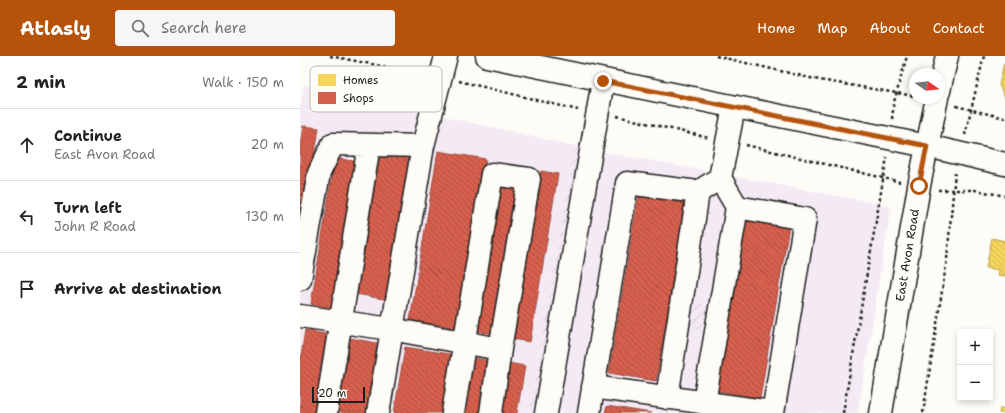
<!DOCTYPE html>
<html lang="en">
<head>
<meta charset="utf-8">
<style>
  :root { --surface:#fff; --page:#f6f6f6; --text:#222; --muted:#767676; --line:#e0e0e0; --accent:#b45309 }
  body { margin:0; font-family:"Shantell Sans",sans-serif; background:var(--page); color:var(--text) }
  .controls { position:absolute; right:12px; bottom:12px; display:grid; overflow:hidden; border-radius:4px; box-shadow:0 2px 6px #0003 }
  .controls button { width:36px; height:36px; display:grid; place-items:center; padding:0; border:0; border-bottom:1px solid var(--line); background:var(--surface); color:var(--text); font:20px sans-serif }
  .compass { position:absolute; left:609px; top:12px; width:36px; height:36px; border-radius:50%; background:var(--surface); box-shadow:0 2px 6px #0003; rotate:104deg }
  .scale { position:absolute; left:12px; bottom:10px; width:53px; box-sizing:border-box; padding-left:4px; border:2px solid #1c1c1c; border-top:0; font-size:11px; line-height:14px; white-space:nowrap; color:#1c1c1c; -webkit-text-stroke:3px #fdfcf7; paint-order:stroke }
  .stop { position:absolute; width:12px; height:12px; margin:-9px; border:3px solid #b45309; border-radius:50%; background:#fff }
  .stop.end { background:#b45309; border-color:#fff; box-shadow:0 1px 4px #0008 }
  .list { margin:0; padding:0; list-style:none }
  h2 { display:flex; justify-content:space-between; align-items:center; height:52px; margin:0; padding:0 16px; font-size:17px }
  h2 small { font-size:13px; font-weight:400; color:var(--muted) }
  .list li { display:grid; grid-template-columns:26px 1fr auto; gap:12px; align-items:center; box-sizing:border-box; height:72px; padding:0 16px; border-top:1px solid var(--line) }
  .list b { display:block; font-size:15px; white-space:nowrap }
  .list p { margin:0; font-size:13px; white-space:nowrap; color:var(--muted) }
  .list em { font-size:13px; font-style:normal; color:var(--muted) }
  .icon { flex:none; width:22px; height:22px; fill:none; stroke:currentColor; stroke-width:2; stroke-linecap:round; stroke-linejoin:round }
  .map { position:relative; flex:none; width:705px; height:357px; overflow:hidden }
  header { display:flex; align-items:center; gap:24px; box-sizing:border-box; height:56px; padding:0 20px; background:var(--accent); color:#fff }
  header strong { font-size:19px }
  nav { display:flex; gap:22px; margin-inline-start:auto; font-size:14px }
  .search { width:280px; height:36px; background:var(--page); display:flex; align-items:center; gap:10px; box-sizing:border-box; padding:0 14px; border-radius:4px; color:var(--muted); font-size:15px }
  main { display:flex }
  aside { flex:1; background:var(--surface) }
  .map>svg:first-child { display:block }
  .built { fill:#f4eaf4 }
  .industrial { fill:url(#industrial-furrows) }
  .homes { fill:url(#homes-back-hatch); stroke:#b59e49 }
  .shops { fill:url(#shops-back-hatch); stroke:#9e4c3e }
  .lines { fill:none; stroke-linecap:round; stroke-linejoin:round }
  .minor-casing { stroke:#1c1c1c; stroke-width:25 }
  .major-casing { stroke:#1c1c1c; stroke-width:25 }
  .path { stroke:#1c1c1c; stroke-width:2.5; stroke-dasharray:3 3; stroke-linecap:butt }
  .minor { stroke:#fdfcf7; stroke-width:22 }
  .major { stroke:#fdfcf7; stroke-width:22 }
  .route { stroke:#b45309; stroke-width:5 }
  .labels { text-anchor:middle; stroke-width:4; stroke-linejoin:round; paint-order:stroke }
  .street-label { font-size:12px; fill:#1c1c1c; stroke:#fdfcf7 }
  .key { fill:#fdfcf7; stroke:#bab9b5; stroke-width:1 }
  .key-label { font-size:11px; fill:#1c1c1c }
</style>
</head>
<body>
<header>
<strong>Atlasly</strong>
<div class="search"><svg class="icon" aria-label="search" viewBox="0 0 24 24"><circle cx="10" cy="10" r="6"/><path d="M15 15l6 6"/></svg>Search here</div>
<nav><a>Home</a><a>Map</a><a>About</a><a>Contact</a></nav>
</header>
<main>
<aside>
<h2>2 min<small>Walk · 150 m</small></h2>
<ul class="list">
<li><svg class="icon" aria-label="ahead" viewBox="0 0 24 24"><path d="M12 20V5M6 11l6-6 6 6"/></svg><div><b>Continue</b><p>East Avon Road</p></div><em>20 m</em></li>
<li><svg class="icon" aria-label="left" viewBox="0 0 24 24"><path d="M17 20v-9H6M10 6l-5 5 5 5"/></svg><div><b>Turn left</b><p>John R Road</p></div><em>130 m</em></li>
<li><svg class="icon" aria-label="arrive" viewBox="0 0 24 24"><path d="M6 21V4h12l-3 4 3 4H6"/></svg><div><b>Arrive at destination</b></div></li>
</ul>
</aside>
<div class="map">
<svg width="705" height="357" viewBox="0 0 705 357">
  <defs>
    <pattern id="industrial-furrows" width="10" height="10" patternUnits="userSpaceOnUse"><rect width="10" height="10" fill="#f4eaf4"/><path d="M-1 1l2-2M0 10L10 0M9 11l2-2" fill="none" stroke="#d1c8d1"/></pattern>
    <pattern id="homes-back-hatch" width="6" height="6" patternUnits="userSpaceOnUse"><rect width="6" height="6" fill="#f6d55c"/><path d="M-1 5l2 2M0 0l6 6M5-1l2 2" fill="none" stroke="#d2b64f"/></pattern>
    <pattern id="shops-back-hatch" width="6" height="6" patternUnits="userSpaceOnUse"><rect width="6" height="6" fill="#d6604d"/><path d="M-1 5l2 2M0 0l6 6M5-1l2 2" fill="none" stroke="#ad4e3f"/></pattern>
  </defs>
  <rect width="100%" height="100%" fill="#fdfcf7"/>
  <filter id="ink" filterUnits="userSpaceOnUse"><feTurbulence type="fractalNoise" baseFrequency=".025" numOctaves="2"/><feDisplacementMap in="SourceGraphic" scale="8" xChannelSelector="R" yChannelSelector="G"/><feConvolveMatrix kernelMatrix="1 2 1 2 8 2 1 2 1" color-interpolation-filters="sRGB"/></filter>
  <g filter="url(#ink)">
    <path class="built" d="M4 29 275 90 229 357H0V53Z
      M304 96 591 150 558 357H259Z"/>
    <path class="industrial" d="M275 90 304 96 259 357H229Z
      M390 245 406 248 401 273 386 271Z"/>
    <path class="homes" d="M704 7H705V42L699 29Z
      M692 182 705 185V220L698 219 699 214 686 212Z
      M700 352 705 353V357H699Z"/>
    <path class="shops" d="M3 70 19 72 0 187V89Z
      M81 94 113 99 89 244 56 238Z
      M138 95 186 103 158 272 110 264Z
      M35 102 59 106 34 252 11 248Z
      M241 115 258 118 230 286 213 283Z
      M201 130 219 133 194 278 177 275Z
      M339 137 386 144 356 325 309 317Z
      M442 162 489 170 460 342 413 334Z
      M5 274 30 279 17 357H0V307Z
      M50 282 82 288 70 357H38Z
      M105 291 155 299 145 357H94Z
      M174 302 190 305 181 357H164Z
      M208 307 225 310 217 357H199Z
      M307 350 351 357H305Z"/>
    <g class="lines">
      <g class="minor-casing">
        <path id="minor" d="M627 90 705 108
          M420 122 437 151 505 163 473 357
          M0 223 19 117 33 88 123 90
          M0 260 91 273 200 293 191 357
          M293 331 472 356
          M367 342 398 136
          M404 347 437 151
          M26 357 69 89
          M78 357 123 90 146 0
          M153 357 192 118 229 123 200 293
          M246 357 303 25
          M289 357 327 127 398 136 420 122 434 51"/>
      </g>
      <g class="major-casing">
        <g id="major">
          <path d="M187 0 627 90"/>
          <path d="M639 35 647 0"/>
          <path id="s1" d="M581 357 619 130 637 42"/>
        </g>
      </g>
      <path class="path" d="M30 0 123 18
        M416 0 519 24 615 40
        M159 25 278 54
        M656 50 705 62
        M317 60 409 82
        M592 63 594 46 607 0
        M665 79 684 0
        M446 89 600 126
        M638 134H675L705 140
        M543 357 587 101
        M623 357 647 203 655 117"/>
      <use href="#minor" class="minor"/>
      <use href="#major" class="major"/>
    </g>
  </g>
  <g class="lines" filter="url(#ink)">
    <path class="route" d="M303 25 627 90 619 130"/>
  </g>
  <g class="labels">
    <g class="street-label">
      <text dy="4" stroke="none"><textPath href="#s1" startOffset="160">East Avon Road</textPath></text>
    </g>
  </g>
  <rect x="10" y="10" width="132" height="46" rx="6" class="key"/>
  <rect x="18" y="18" width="18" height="12" fill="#f6d55c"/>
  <rect x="18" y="36" width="18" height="12" fill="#d6604d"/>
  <g class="key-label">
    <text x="43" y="28">Homes</text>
    <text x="43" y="46">Shops</text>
  </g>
</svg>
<div class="controls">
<button>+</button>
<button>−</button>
</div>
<svg class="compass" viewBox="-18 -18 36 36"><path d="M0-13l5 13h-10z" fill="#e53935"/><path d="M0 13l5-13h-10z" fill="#767676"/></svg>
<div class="scale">20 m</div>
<div class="stop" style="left:619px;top:130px"></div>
<div class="stop end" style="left:303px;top:25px"></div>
</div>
</main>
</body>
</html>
